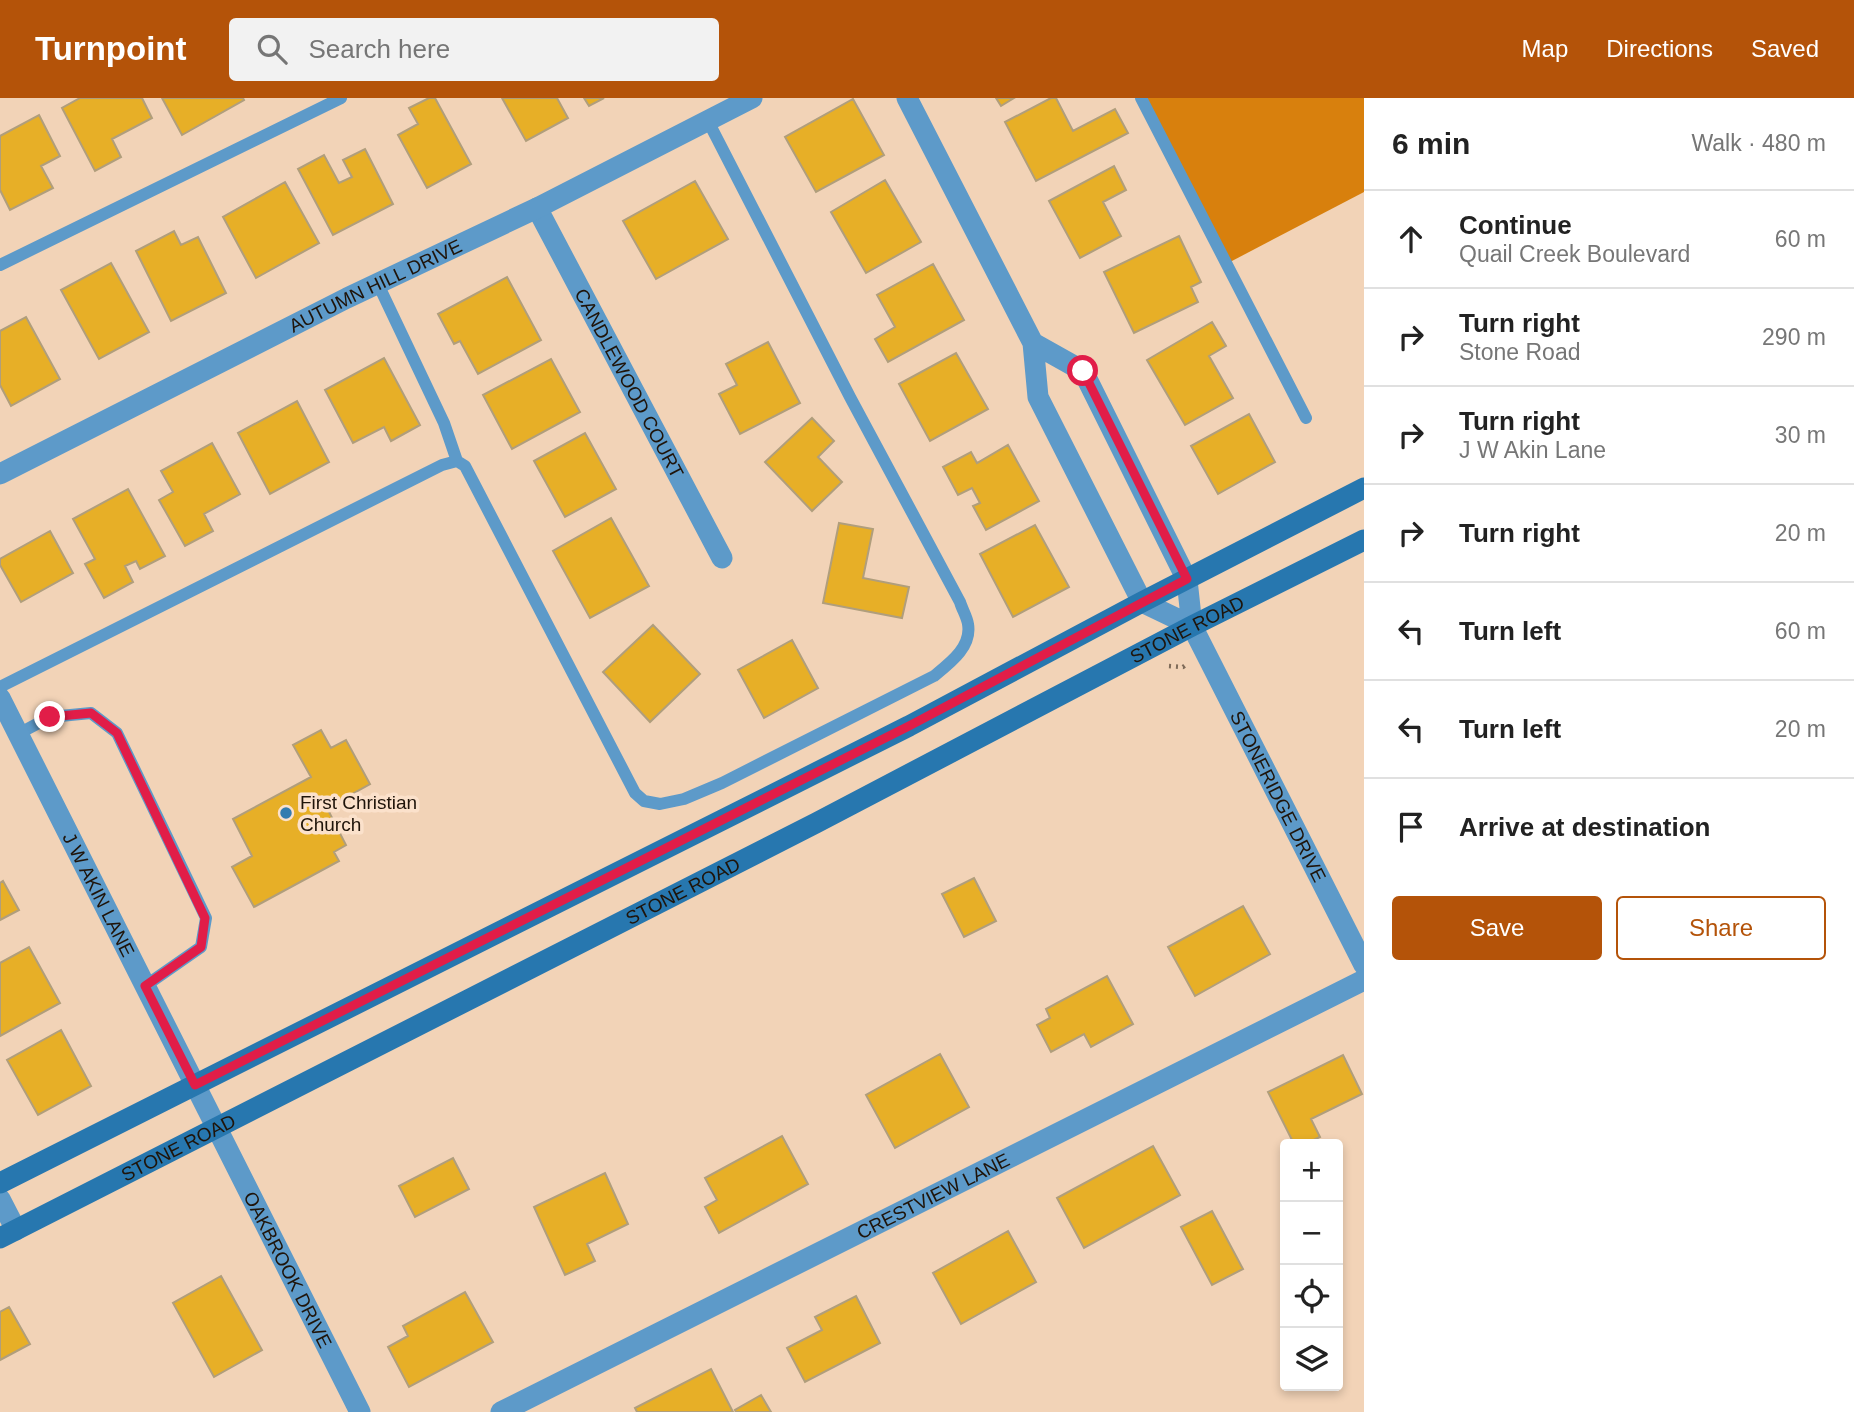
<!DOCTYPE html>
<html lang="en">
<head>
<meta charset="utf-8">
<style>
  :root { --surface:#fff; --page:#f2f2f2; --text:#222; --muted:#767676; --line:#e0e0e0; --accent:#b45309 }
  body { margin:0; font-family:Helvetica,sans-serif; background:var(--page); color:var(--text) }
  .controls { position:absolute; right:21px; bottom:21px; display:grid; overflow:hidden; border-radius:7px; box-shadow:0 4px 10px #0003 }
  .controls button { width:63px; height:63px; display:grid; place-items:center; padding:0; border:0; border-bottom:2px solid var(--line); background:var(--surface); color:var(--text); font:35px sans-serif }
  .stop { position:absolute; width:21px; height:21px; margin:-16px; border:5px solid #e11d48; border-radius:50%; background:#fff }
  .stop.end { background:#e11d48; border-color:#fff; box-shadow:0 2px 7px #0008 }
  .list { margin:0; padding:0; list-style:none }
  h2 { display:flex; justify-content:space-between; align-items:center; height:91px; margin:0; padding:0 28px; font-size:30px }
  h2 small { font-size:23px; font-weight:400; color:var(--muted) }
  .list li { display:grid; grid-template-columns:46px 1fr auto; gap:21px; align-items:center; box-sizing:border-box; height:98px; padding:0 28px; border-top:2px solid var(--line) }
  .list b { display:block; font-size:26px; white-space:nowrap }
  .list p { margin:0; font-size:23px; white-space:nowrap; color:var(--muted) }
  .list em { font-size:23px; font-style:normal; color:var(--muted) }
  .actions { display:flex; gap:14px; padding:21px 28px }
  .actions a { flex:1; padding:16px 0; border:2px solid var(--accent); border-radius:7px; text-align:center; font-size:24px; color:var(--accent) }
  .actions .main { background:var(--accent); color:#fff }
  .icon { flex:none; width:38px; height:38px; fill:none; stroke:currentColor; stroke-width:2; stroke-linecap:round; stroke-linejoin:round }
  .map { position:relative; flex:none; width:1364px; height:1314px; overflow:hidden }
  header { display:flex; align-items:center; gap:42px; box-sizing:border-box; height:98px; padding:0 35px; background:var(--accent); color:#fff }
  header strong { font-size:33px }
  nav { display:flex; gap:38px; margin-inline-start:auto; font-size:24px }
  .search { width:490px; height:63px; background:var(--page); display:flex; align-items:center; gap:18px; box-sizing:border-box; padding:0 24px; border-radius:7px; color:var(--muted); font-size:26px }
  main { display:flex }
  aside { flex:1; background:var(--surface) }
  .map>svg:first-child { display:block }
  .forest { fill:#d8800d }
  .building { fill:#e7af27; stroke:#b09e7c; stroke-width:2 }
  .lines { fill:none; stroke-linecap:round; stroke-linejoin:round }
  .path { stroke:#7f6b59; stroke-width:4.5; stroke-dasharray:2 5; stroke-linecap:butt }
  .lane { stroke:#5d9ac9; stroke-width:12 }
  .street { stroke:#5d9ac9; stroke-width:21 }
  .secondary { stroke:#2777af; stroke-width:21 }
  .route { stroke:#e11d48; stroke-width:9 }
  .poi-dot { fill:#347cb0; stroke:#fbe1cb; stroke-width:2.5 }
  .labels { text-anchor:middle; stroke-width:7; stroke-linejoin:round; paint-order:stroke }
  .street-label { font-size:19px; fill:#1f140a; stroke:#fbe1cb }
  .poi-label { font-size:19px; fill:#1f140a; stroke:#fbe1cb; text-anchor:start }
</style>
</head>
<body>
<header>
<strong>Turnpoint</strong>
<div class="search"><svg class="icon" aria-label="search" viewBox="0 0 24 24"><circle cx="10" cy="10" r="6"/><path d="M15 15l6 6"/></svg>Search here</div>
<nav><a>Map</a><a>Directions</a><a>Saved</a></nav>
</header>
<main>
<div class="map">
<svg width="1364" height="1314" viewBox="0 0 1364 1314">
  <rect width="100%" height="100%" fill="#f2d3b7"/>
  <path class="forest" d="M1147 0H1364V94L1230 164Z"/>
  <path class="building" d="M80 0H142L152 20 112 41 121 59 95 73 62 10Z
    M162 0H243L244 2 182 37Z
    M429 0H435L471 66 427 90 398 37 418 26 409 10Z
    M502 0H557L568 20 526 43Z
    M584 0H604L589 8Z
    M996 0H1014L1001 8Z
    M1051 0H1056L1073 33 1115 11 1128 35 1036 83 1005 24Z
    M853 1 884 57 816 94 785 39Z
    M39 17 60 58 41 68 53 90 10 112 0 92V38Z
    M365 51 393 106 333 137 298 71 324 57 339 85 352 79 343 62Z
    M1114 68 1126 92 1103 104 1121 138 1080 160 1049 103Z
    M885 82 921 144 866 175 831 114Z
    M695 83 728 141 656 181 623 123Z
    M285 84 319 145 256 180 223 119Z
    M174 133 181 147 198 139 226 195 171 223 136 153Z
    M1179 138 1201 184 1191 189 1198 204 1134 235 1104 174Z
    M111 165 149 234 99 261 61 192Z
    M933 166 964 222 888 264 875 241 895 229 877 197Z
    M507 179 541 242 478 276 460 243 454 246 438 216Z
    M26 219 60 281 11 308 0 287V233Z
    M1212 224 1226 248 1209 258 1233 300 1185 327 1147 262Z
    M768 244 800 305 740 336 719 296 737 287 726 266Z
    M956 255 988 311 930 343 899 286Z
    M384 260 420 327 391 343 384 329 353 345 325 292Z
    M551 261 580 314 512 351 483 297Z
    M297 303 329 364 270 396 238 335Z
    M1249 316 1275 364 1218 396 1191 348Z
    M812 320 834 343 818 359 842 384 812 413 765 364Z
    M585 335 616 391 565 419 534 363Z
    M212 345 240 396 204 416 213 433 185 448 159 402 173 394 161 373Z
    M1008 347 1039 403 986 432 973 408 980 405 972 390 958 397 943 369 971 354 977 365Z
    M128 391 165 458 140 471 136 463 125 468 133 484 104 500 85 466 95 461 73 421Z
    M611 420 649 488 590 520 553 453Z
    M839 425 873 431 863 480 909 489 902 520 823 505Z
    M1035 427 1069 489 1013 519 980 456Z
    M50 433 73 475 21 504 0 467V461Z
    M653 527 700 576 650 624 603 574Z
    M792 542 818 590 764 620 738 572Z
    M321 632 331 650 346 642 370 686 327 710 346 747 334 754 339 763 254 809 232 769 252 758 233 721 311 679 293 647Z
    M974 780 996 823 964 839 942 796Z
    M3 783 19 812 0 822V785Z
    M1243 808 1270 856 1195 898 1168 849Z
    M29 849 60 905 0 938V865Z
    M1107 878 1133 926 1091 949 1084 936 1051 954 1037 927 1050 920 1046 911Z
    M61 932 91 988 38 1017 7 962Z
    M940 956 969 1009 895 1050 866 997Z
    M1343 957 1362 996 1311 1021 1320 1039 1305 1046H1294L1268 994Z
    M782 1038 808 1086 719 1135 705 1109 717 1102 705 1080Z
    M1153 1048 1180 1097 1084 1150 1057 1100Z
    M453 1060 469 1091 415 1119 399 1088Z
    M605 1075 628 1126 587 1146 595 1163 565 1177 534 1109Z
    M1212 1113 1243 1171 1212 1187 1181 1129Z
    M1008 1133 1036 1184 961 1226 933 1175Z
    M221 1178 262 1252 214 1279 173 1205Z
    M465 1194 493 1244 409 1289 388 1249 408 1238 403 1228Z
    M856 1198 880 1245 805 1284 787 1250 822 1232 815 1219Z
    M9 1209 30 1246 0 1262V1214Z
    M711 1271 733 1314H637L635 1310Z
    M761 1297 771 1314H736L735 1312Z"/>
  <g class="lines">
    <path class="path" d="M1169 568 1183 569 1187 566"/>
    <path class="lane" d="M1141 0 1306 320
      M0 167 341 0
      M378 186 444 325 457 363
      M0 589 442 367 457 363 465 368 635 695 644 703 660 706 684 701 722 685 934 578C950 565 972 549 968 526 967 519 962 511 960 504L850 299 708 23
      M18 636 50 619 91 615 117 635 206 820 201 849 145 888"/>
    <g class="street">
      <path d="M907 0 1033 245 1038 299 1142 504 1192 528 1187 482 1083 273 1033 245"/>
      <path id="s1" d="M537 110 722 460"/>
      <path id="s2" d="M0 376 347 200 537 110 752 0"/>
      <path id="s3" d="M1192 528 1364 867"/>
      <path id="s4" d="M0 600 360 1314"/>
      <path d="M0 1101 16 1132"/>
      <path id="s5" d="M501 1314 1364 882"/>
    </g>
    <g class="secondary">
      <path d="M0 1085 909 628 1142 504 1364 390"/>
      <path id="s6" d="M0 1140 816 725 1192 528 1364 442"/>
    </g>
  </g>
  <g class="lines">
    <path class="route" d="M50 619 91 615 117 635 205 820 201 849 145 888 195 987 909 628 1187 481 1083 273"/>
  </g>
  <circle class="poi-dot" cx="286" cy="715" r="7"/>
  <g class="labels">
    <g class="street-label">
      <text dy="7" stroke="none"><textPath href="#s2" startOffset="420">AUTUMN HILL DRIVE</textPath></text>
      <text dy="7" stroke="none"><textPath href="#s1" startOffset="198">CANDLEWOOD COURT</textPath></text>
      <text dy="7" stroke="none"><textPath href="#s6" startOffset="1334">STONE ROAD</textPath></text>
      <text dy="7" stroke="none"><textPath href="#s3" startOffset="191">STONERIDGE DRIVE</textPath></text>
      <text dy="7" stroke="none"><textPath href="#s6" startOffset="766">STONE ROAD</textPath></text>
      <text dy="7" stroke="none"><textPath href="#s4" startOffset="220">J W AKIN LANE</textPath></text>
      <text dy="7" stroke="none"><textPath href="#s6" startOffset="200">STONE ROAD</textPath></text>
      <text dy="7" stroke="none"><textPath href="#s5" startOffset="483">CRESTVIEW LANE</textPath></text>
      <text dy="7" stroke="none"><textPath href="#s4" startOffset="640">OAKBROOK DRIVE</textPath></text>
    </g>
    <g class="poi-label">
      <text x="300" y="711">First Christian<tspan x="300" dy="22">Church</tspan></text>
    </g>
  </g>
</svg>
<div class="controls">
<button>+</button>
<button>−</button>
<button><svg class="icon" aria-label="locate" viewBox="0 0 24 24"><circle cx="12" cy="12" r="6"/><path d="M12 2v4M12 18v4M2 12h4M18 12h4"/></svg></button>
<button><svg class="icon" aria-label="layers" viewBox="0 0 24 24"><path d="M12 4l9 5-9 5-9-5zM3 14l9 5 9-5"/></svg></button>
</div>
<div class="stop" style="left:1083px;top:273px"></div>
<div class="stop end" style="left:50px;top:619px"></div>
</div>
<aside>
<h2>6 min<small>Walk · 480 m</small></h2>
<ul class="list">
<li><svg class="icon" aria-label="ahead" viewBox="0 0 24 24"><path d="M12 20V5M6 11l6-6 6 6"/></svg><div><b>Continue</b><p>Quail Creek Boulevard</p></div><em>60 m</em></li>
<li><svg class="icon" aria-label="right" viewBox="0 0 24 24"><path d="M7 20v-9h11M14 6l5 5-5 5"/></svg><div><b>Turn right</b><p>Stone Road</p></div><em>290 m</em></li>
<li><svg class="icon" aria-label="right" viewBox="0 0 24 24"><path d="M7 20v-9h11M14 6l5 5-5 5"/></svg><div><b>Turn right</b><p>J W Akin Lane</p></div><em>30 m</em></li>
<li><svg class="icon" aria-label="right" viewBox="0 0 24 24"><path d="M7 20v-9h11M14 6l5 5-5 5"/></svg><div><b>Turn right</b></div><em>20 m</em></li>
<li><svg class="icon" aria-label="left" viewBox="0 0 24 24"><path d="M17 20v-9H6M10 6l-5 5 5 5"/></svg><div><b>Turn left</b></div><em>60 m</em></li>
<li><svg class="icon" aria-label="left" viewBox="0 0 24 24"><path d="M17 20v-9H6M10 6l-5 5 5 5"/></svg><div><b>Turn left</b></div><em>20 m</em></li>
<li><svg class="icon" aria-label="arrive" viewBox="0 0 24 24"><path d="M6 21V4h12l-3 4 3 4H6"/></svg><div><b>Arrive at destination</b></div></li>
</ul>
<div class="actions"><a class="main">Save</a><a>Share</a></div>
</aside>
</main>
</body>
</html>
